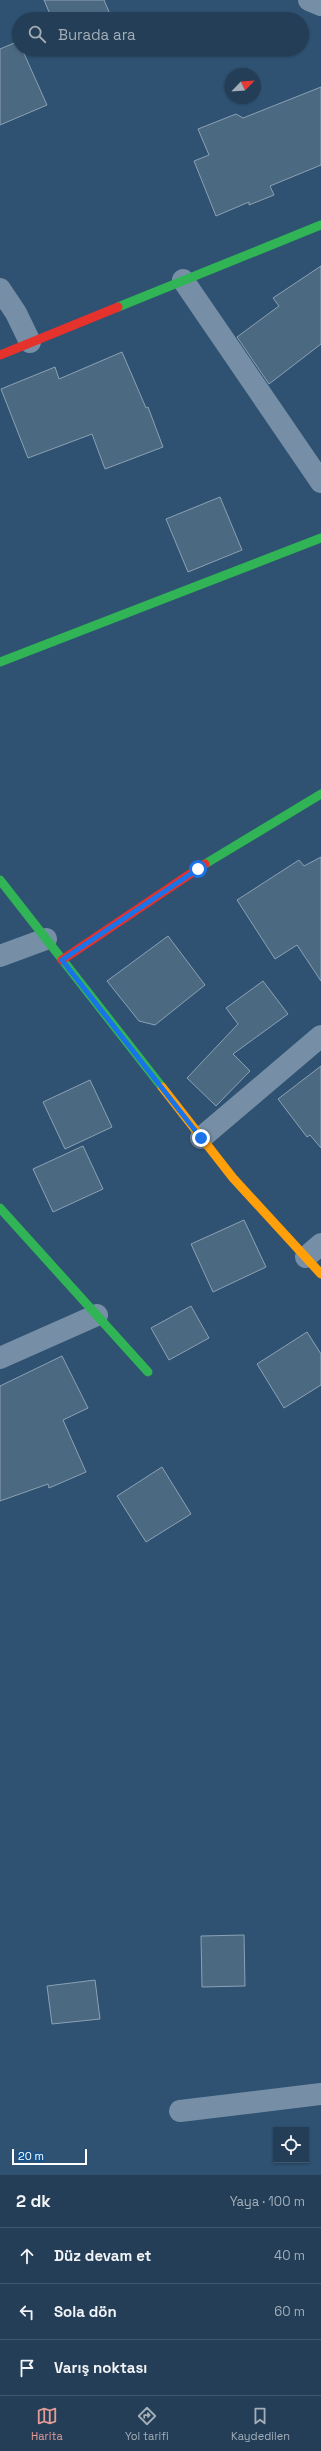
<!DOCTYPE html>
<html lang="tr">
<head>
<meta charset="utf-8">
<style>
  :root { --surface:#233e56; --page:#2f4960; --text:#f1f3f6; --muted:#a3aeb9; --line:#40576c; --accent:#e69b98 }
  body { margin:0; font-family:"Space Grotesk",sans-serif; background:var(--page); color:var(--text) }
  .controls { position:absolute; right:12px; bottom:12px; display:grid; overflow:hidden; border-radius:0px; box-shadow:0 1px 3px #0004 }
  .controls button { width:36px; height:36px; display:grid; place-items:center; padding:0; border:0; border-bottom:1px solid var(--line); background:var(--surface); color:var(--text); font:20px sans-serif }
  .compass { position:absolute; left:225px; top:68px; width:36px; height:36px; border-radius:50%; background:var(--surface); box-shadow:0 1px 3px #0004; rotate:65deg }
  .scale { position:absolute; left:12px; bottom:10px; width:75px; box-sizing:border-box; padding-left:4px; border:2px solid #fff; border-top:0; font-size:11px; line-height:14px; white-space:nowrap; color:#fff; -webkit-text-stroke:3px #14538d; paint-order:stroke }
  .stop { position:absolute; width:12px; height:12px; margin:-9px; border:3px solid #1a73e8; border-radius:50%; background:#fff }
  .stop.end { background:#1a73e8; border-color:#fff; box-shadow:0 1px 4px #0008 }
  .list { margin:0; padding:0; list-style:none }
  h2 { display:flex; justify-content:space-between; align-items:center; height:52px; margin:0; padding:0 16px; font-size:17px }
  h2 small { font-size:13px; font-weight:400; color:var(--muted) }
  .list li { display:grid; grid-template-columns:26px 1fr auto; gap:12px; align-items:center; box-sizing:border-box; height:56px; padding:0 16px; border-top:1px solid var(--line) }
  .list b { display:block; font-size:15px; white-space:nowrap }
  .list em { font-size:13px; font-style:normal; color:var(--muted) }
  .icon { flex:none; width:22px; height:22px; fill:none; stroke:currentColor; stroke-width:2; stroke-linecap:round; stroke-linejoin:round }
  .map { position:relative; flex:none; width:321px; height:2175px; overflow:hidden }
  .search { position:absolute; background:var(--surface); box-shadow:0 1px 3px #0004; left:12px; right:12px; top:12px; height:44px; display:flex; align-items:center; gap:10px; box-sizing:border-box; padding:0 14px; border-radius:22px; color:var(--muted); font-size:15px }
  .sheet { height:220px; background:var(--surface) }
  nav { display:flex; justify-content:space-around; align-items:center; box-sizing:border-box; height:56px; border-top:1px solid var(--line); background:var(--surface); font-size:11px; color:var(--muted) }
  nav a { display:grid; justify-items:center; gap:2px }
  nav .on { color:var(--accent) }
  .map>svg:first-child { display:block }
  .building { fill:#4c6982; stroke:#8ba1b4 }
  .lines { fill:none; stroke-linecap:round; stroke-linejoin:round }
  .street { stroke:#768fa6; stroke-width:22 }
  .fast { stroke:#30b455; stroke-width:9 }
  .slow { stroke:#ff9f0a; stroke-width:9 }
  .jam { stroke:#e5322d; stroke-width:9 }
  .route { stroke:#1a73e8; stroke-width:5 }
</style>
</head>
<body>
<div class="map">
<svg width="321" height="2175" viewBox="0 0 321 2175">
  <rect width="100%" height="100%" fill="#2f5272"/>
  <path class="building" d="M44 0H104L112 19H52Z
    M19 41V49H22L47 105 0 125V49Z
    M321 87V165L270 186 274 195 249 205V202L216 216 194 161 209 155 198 129 236 114 243 118Z
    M321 266V344L269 384 237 337 279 306 273 298Z
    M122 352 146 408 148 407 163 447 105 469 92 434 28 458 1 389 55 367 59 379Z
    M220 497 242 550 188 572 166 519Z
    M321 857V981L297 945 275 959 237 900 299 860 304 866Z
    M168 936 205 985 155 1025 139 1021 107 981Z
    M263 981 288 1014 233 1054 250 1071 216 1106 187 1078 238 1024 226 1008Z
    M321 1066V1148L310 1135 307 1137 278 1099Z
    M90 1080 112 1127 65 1149 43 1102Z
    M83 1146 103 1189 53 1212 33 1169Z
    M244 1220 266 1267 213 1292 191 1244Z
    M191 1306 209 1338 169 1360 151 1328Z
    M307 1332 321 1354V1385L284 1408 257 1364Z
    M62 1356 88 1408 63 1420 86 1472 49 1488 48 1484 0 1501V1386Z
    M162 1467 191 1514 146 1542 117 1496Z
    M244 1935 245 1986 202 1987 201 1936Z
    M95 1980 100 2019 52 2024 47 1986Z"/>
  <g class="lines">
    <path class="street" d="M309 0 321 5
      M183 280 321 482
      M0 289 16 313 30 342
      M0 956 46 939
      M201 1138 321 1036
      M306 1257 321 1244
      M0 1358 97 1315
      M180 2111 321 2094"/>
    <path class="fast" d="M118 307 321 225
      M0 662 321 538
      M205 864 321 794
      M0 880 162 1087
      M0 1208 148 1372"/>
    <path class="slow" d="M162 1087 233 1178 321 1274"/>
    <path class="jam" d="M0 355 118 307
      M62 960 205 864"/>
  </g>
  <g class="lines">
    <path class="route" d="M198 869 62 960 201 1138"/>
  </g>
</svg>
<div class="controls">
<button><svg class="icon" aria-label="locate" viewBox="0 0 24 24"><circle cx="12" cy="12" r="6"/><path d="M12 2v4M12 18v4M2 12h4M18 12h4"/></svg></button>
</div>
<svg class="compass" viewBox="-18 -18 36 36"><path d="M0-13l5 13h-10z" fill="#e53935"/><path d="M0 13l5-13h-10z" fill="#a3aeb9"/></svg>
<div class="scale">20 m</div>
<div class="stop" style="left:198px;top:869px"></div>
<div class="stop end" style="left:201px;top:1138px"></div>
<div class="search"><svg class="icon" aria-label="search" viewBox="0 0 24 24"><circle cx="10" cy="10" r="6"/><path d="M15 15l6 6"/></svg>Burada ara</div>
</div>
<section class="sheet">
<h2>2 dk<small>Yaya · 100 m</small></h2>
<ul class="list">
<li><svg class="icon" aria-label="ahead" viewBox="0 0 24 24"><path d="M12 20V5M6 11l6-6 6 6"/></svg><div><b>Düz devam et</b></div><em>40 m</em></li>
<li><svg class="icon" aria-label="left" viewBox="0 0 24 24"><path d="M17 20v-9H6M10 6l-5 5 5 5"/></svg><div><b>Sola dön</b></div><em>60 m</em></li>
<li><svg class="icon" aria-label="arrive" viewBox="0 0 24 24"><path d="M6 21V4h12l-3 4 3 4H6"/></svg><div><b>Varış noktası</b></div></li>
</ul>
</section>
<nav>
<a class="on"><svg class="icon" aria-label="map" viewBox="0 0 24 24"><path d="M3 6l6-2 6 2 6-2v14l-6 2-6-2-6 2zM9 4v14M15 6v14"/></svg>Harita</a>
<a><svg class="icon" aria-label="directions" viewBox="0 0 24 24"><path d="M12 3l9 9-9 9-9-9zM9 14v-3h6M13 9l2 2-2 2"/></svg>Yol tarifi</a>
<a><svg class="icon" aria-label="saved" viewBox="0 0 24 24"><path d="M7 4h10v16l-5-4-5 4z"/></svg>Kaydedilen</a>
</nav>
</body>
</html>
